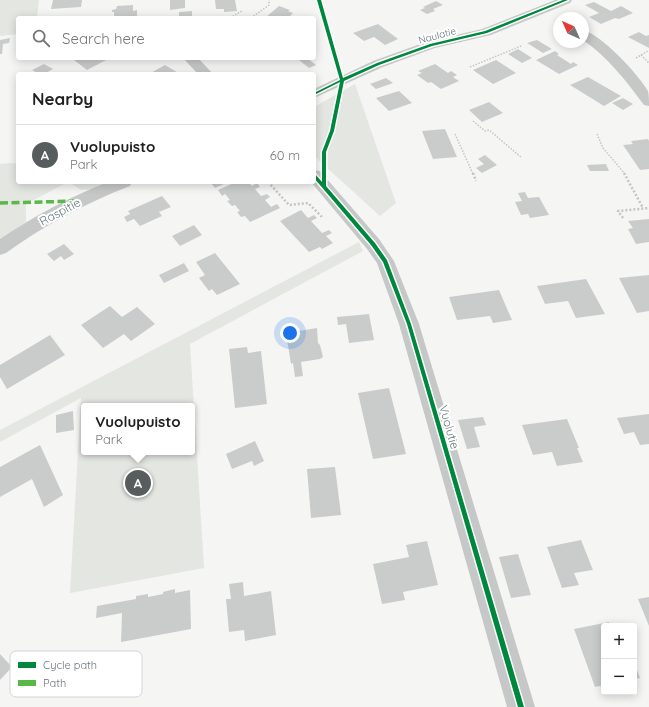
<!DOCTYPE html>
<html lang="en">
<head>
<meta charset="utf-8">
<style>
  :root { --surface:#fff; --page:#f2f2f2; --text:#222; --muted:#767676; --line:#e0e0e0; --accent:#575c5d }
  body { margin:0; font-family:Quicksand,sans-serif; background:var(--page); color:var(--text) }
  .controls { position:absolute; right:12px; bottom:12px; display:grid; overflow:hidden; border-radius:4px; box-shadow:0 2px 10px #0003 }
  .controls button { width:36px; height:36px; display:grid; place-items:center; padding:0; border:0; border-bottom:1px solid var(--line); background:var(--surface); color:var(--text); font:20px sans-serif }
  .compass { position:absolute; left:553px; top:12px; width:36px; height:36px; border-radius:50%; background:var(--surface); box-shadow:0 2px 10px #0003; rotate:315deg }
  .you { position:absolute; left:290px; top:333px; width:14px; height:14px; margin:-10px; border:3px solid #fff; border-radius:50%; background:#1a73e8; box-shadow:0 0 0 6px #1a73e833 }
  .badge { display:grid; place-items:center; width:26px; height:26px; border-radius:50%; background:var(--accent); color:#fff; font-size:13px; font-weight:700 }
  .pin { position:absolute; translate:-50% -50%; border:2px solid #fff; box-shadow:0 1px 4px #0006 }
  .popup { position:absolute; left:81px; top:403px; width:114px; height:52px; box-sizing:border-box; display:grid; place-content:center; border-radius:4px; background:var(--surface); filter:drop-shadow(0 1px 3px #0005); font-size:13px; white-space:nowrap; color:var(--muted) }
  .popup b { font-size:15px; color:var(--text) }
  .popup::after { content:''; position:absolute; left:50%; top:100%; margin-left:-8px; border:8px solid transparent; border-top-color:var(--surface) }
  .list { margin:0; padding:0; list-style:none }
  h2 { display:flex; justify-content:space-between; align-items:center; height:52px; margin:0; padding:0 16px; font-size:17px }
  h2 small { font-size:13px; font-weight:400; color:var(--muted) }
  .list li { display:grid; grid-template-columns:26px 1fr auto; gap:12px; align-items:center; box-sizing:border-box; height:60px; padding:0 16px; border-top:1px solid var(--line) }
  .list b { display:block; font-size:15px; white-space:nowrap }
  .list p { margin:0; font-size:13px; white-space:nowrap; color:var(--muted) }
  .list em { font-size:13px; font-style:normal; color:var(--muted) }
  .icon { flex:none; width:22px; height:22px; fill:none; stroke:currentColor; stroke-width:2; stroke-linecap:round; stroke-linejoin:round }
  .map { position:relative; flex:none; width:649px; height:707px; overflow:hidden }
  .search { position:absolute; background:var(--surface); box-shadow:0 2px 10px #0003; left:16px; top:16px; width:300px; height:44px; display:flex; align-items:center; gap:10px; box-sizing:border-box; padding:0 14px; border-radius:4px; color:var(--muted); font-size:15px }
  .panel { position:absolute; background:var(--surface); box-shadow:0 2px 10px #0003; left:16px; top:72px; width:300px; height:112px; border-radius:4px }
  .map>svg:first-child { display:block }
  .green { fill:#e4e6e2; fill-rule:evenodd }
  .building { fill:#cacccc }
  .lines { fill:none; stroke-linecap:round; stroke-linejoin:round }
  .path-far1 { stroke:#c4c5c6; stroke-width:1.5; stroke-dasharray:1.5 1.5; stroke-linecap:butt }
  .path { stroke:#c4c5c6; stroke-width:2.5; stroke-dasharray:2 2; stroke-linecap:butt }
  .street { fill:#c6c8c8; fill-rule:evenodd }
  .quiet { stroke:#58b947; stroke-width:3.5; stroke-dasharray:8 3.5; stroke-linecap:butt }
  .cycleway-casing { stroke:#fff; stroke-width:3 }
  .cycleway { fill:#00873e; fill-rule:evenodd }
  .labels { text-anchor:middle; stroke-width:4; stroke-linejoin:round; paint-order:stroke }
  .far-street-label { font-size:10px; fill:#64757b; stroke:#fff }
  .street-label { font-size:12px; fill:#64757b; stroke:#fff }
  .key { fill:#fff; stroke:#d0d6d7; stroke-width:1 }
  .key-label { font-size:11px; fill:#64757b }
</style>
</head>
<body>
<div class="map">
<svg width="649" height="707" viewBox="0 0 649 707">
  <rect width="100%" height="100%" fill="#f5f5f4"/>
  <path class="green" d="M0 0H39L37 18H18V34L0 36Z
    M355 84 396 203 380 216 314 156V107Z
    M11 163 18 164V182H68L26 204V222L0 239V164Z
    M69 182H116L99 189 81 190Z
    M359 242 363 251 190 344 204 568 70 593 81 398 0 442V430ZM84 406H192V452H84Z"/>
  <path class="building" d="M53 0H82L81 7 51 9Z
    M170 0H185V8L170 10Z
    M215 0H235L237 11 224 12V9H216Z
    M436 1 443 5 433 9 435 11 427 14 420 10 425 8 423 7Z
    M594 2 611 11 621 6 633 13 619 19 615 18 601 24 589 17 599 13 585 5Z
    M133 5V11L137 10V16H133L132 18H114V12H112V10L116 9 117 6Z
    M279 6 290 10 288 11 293 13 288 18H265Z
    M192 11V17L179 18V12Z
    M378 24 398 39 385 45 374 37 364 41 353 33Z
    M639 32 646 36 649 35V48L628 37Z
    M10 38 9 43 3 44 2 54H0V40Z
    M537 40 552 49 543 53 527 43Z
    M518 49 532 58 522 63 508 54Z
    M555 51 559 54 557 55 571 64 573 62 578 65 559 74 536 60Z
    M79 58H110L87 70 74 60Z
    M303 58H307L316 65 309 68 299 60Z
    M496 60 516 73 493 84 473 70Z
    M44 64 53 69 44 74H39L32 70Z
    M435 64 448 73 451 71 457 75 453 77 459 81 441 89 431 82 428 83 417 75 422 73 418 71Z
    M165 65 180 74H149Z
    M588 77 621 96 604 106 570 85Z
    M386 78 393 83 376 89 370 84Z
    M399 91 412 103 389 111 376 98Z
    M623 98 633 104 623 110 612 103Z
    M489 102 503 113 482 122 469 110Z
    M445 129 457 157 433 159 422 131Z
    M648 139 649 141V169L640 170 623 145 633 144 631 141Z
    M485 155 497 165 482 173 476 168 484 164 478 159Z
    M606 164 609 171H590L587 165Z
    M210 182H228L215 188Z
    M236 182H248L252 186 257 183 260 187 255 189 261 196 267 194 270 197 265 200 271 207 277 204 280 208 250 222 245 216 241 217 237 212 240 211 235 205 232 206 227 201 230 200 225 194 222 196 218 190Z
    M525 192 528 198 539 197 549 215 530 218 528 214 521 215 515 202 522 201 518 193Z
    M162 196 171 207 159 212 162 216 140 226 134 219 127 222 124 217 130 214 128 211Z
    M301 210 308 218 314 215 317 218 311 221 322 233 329 230 332 233 326 236 333 243 322 249 320 247 309 252 280 221Z
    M649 219V242L636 244 628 229 633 228 628 221Z
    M194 225 202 235 180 246 172 236Z
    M64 244 74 254 64 260 61 256 54 261 47 254Z
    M215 253 240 284 217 295 212 289 209 291 199 278 205 275 196 262Z
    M184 263 189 271 164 283 159 275Z
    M649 275V311L637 313 619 278Z
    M586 279 605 314 576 318 568 301 545 304 537 286Z
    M499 290 512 320 493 323 490 316 457 320 449 297Z
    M110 306 122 317 137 307 155 324 131 341 124 334 103 348 81 325Z
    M369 314 374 340 349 343 346 324 338 325 337 317Z
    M317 328 318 343 320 345 323 357 320 359 301 362 303 376 295 377 293 363 291 364 286 333Z
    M50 335 65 355 7 389 0 377V365Z
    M247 347 248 353 261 351 267 404 235 408 229 349Z
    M389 388 406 454 373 459 358 393Z
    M73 411 74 430 56 433V415Z
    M649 414V444L640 445 634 432 624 434 617 418Z
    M483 417 486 425 474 427 480 447 467 449 458 420Z
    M567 419 579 448H577L583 462 557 466 552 452 533 455 522 425Z
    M255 441 264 461 254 466 252 461 232 469 226 454Z
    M40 445 63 495 44 507 32 479 0 497V467Z
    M335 467 341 515 311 518 307 469Z
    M581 540 593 570 574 573 579 585 562 588 547 547Z
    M427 541 438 585 403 592 405 600 382 604 373 564 409 557 406 545Z
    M518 554 531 595 511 598 499 557Z
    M243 582 244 596 271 591 276 635 245 641 244 630 229 632 226 599H231L229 584Z
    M175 589V593L190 590 191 629 121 642 122 613 96 618 97 606 136 599V596L148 594V597L163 594V592Z
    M649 597V626L638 599Z
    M609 622 610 626H604V685L595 687 574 629Z
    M0 654 12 667 0 680Z
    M634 662 640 678 634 679Z"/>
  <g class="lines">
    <path class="path-far1" d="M230 18 242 11
      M251 18 269 5V0
      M641 55 649 63
      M636 58 648 51
      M470 67 521 46
      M473 121 485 131 489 130 522 158
      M455 134 473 174
      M597 134 603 148 625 174"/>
    <path class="path" d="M473 173 476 181
      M624 173 643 208
      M268 182 289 205 308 203 323 218
      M623 218 618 211 649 208"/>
    <path class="street" d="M555 0H572L570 3 491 35 435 48 383 67 314 98V89L373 61 426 42 482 29Z
      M583 30C602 35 638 74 648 91 649 95 649 102 649 106L644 105C626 81 608 57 583 40Z
      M183 58H198L213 74H198Z
      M314 170 320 171 379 239 394 261 419 324 535 707H507L399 324 377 263 367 249 311 182H314Z
      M108 182H132L130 186C86 203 45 225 6 253L0 255V239C34 216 70 197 108 182Z"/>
    <path class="quiet" d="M0 203 79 201"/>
    <g class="cycleway-casing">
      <path id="cycleway" d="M317 0H321L343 78 377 63 430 44 485 31 563 0H568L487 33 432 46 379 65 344 81 334 131 326 152V186L375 243 387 260 411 324 524 707H518L407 324 383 262 371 245 314 178V174H315L322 182V152L330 131 340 82 314 95V93L340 80Z"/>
    </g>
    <use href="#cycleway" class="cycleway"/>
  </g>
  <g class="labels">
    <g class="far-street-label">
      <text transform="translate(437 35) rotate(-15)" y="4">Naulatie</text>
    </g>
    <g class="street-label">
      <text transform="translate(60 212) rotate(-28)" y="4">Raspitie</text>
      <text transform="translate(449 427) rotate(74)" y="4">Vuolutie</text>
    </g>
  </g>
  <rect x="10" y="651" width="132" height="46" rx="6" class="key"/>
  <rect x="18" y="662" width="18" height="6" fill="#00873e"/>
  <rect x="18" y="680" width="18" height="6" fill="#58b947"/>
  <g class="key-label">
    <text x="43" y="669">Cycle path</text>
    <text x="43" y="687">Path</text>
  </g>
</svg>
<div class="controls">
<button>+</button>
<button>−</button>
</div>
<svg class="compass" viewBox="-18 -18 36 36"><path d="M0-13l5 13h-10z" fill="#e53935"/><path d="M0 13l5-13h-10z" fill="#767676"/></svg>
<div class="you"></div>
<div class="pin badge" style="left:138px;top:483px">A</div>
<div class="popup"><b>Vuolupuisto</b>Park</div>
<div class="search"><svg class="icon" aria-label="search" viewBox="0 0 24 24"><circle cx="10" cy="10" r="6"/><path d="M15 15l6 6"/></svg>Search here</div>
<section class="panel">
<h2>Nearby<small></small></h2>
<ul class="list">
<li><span class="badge">A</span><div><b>Vuolupuisto</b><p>Park</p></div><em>60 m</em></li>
</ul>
</section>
</div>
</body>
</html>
